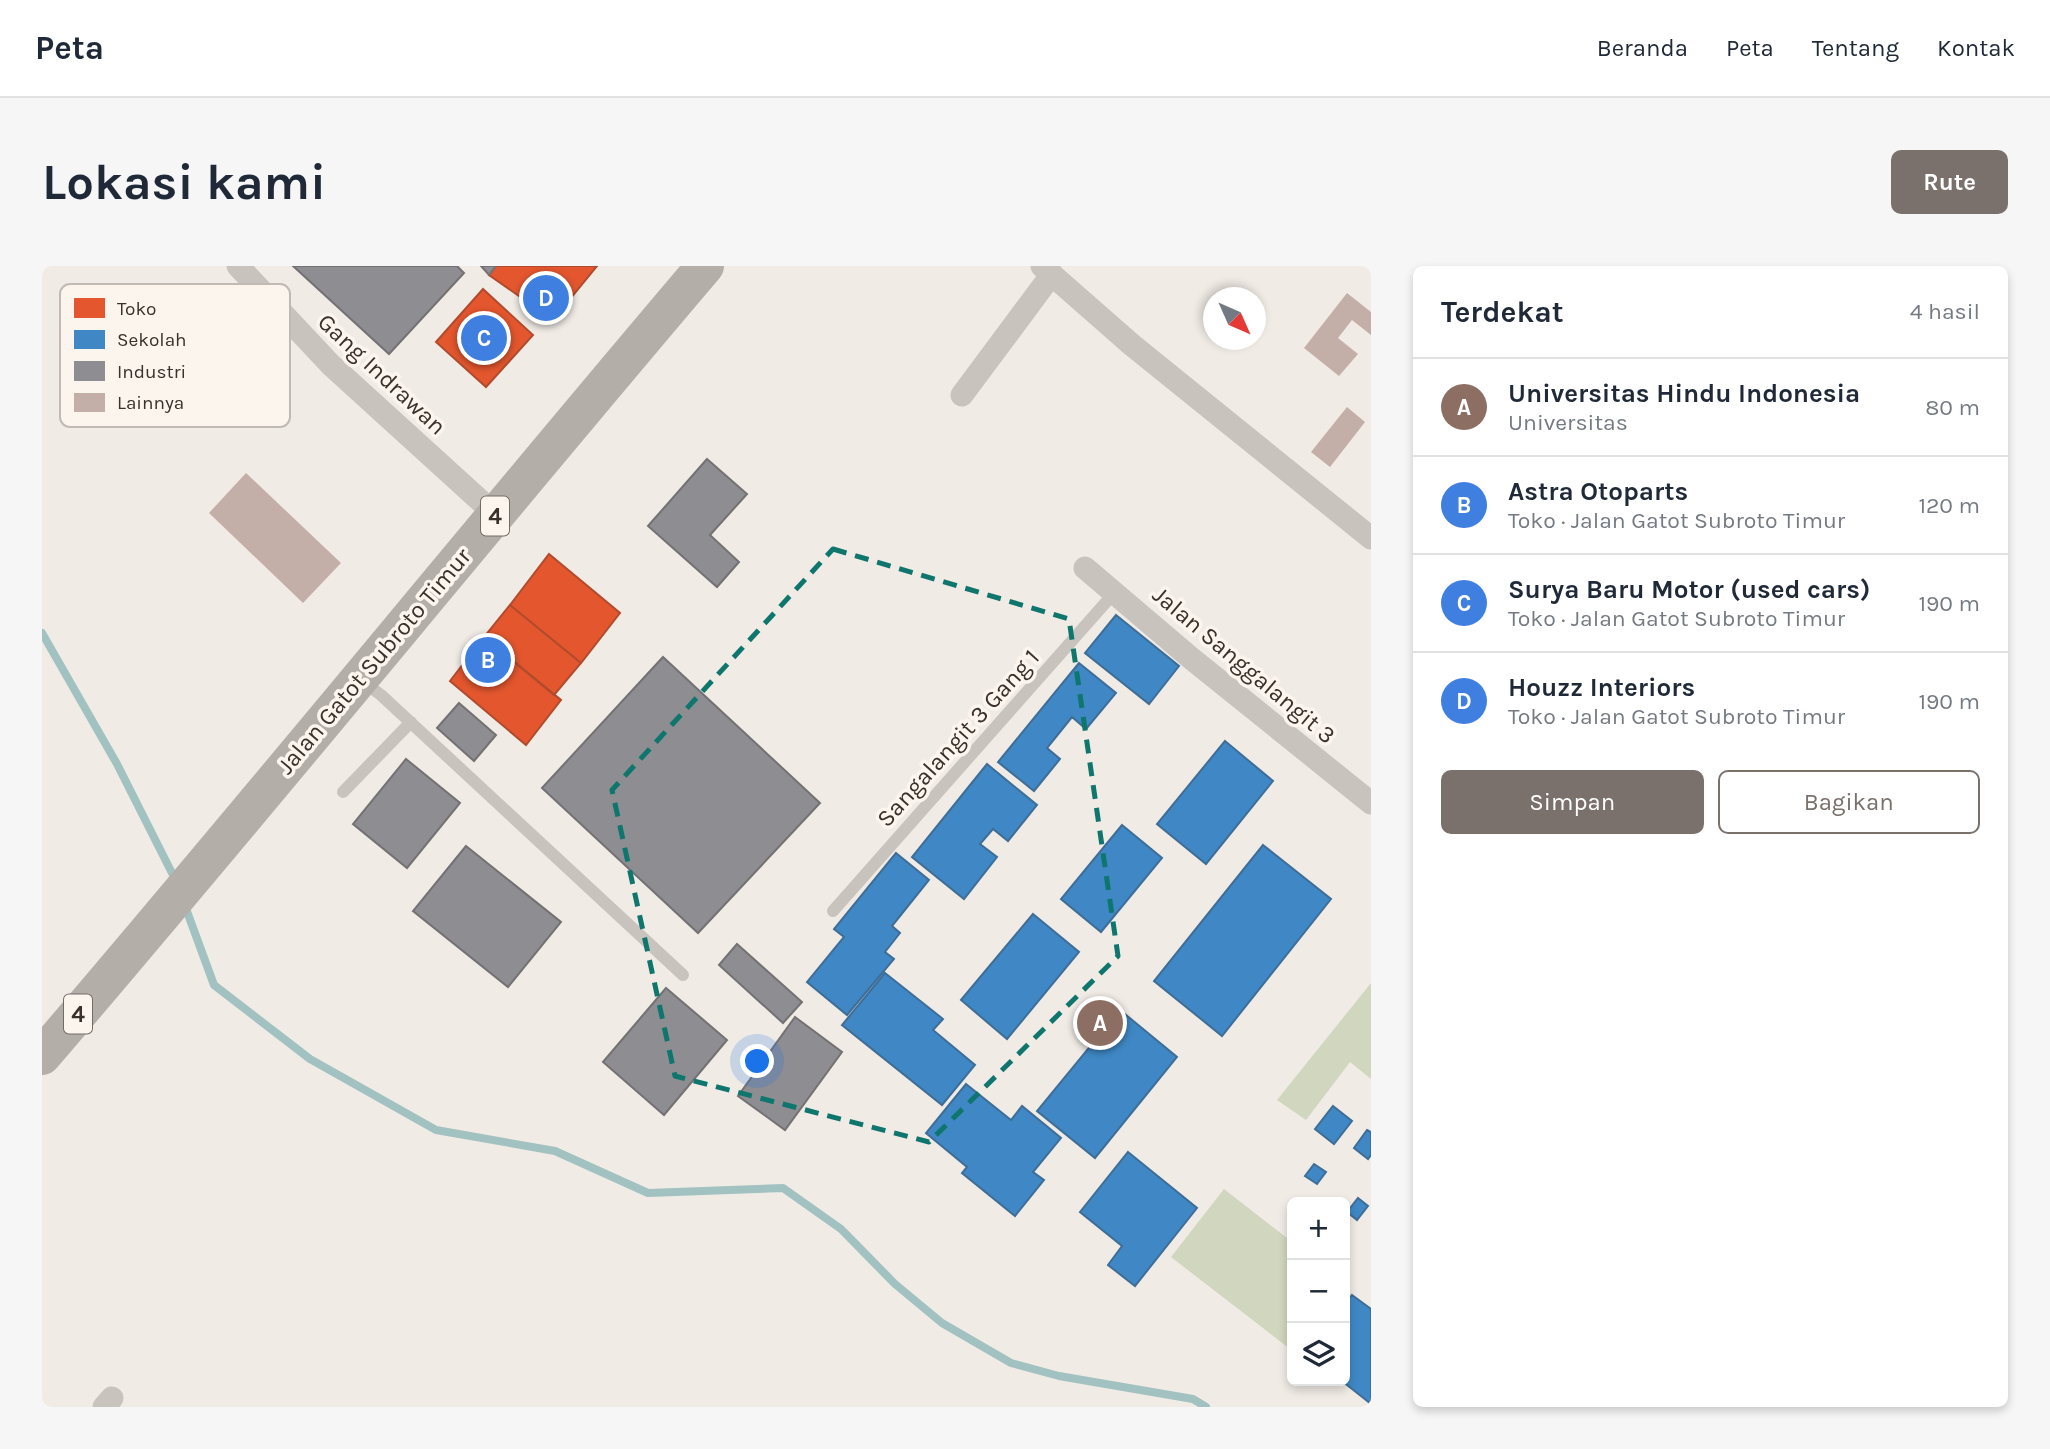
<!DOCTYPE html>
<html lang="id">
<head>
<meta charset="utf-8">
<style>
  :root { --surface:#fff; --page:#f6f6f7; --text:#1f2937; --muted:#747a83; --line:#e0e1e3; --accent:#7a716c }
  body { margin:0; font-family:Karla,sans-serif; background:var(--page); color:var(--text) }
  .controls { position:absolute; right:21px; bottom:21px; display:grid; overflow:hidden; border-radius:10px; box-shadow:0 4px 10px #0003 }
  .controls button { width:63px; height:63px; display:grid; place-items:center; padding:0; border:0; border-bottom:2px solid var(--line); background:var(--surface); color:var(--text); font:35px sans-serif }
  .compass { position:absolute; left:1161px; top:21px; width:63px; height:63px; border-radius:50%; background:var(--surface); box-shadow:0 4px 10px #0003; rotate:135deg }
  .you { position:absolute; left:716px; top:796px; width:24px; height:24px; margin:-18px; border:5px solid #fff; border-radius:50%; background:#1a73e8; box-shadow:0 0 0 10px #1a73e833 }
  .badge { display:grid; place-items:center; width:46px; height:46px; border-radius:50%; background:var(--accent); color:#fff; font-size:23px; font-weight:700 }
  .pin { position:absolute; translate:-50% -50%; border:4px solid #fff; box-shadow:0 2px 7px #0006 }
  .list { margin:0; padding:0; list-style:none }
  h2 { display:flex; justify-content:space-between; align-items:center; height:91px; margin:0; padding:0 28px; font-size:30px }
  h2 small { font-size:23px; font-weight:400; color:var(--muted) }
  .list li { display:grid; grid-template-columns:46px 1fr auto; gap:21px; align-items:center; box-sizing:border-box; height:98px; padding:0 28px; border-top:2px solid var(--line) }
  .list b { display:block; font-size:26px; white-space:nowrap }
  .list p { margin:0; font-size:23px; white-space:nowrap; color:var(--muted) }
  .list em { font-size:23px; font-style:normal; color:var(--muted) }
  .actions { display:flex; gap:14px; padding:21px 28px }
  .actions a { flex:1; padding:16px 0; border:2px solid var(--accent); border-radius:10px; text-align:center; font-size:24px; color:var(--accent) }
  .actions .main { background:var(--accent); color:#fff }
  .icon { flex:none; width:38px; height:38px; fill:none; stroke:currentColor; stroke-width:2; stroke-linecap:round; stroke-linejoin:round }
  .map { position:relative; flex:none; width:1329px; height:1141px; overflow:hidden; border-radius:10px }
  header { display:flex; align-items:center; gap:42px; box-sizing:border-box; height:98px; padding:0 35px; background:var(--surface); border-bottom:2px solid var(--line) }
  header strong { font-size:33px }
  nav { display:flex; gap:38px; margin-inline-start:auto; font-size:24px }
  .intro { display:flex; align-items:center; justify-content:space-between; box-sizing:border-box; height:168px; padding:0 42px }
  h1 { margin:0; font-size:49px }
  .button { padding:18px 32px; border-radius:10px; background:var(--accent); color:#fff; font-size:24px; font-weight:700 }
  main { display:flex; gap:42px; padding:0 42px }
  aside { flex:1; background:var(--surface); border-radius:10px; box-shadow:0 4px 10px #0003 }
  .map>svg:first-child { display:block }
  .green { fill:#d1d6bf }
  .shops { fill:#e4572e; stroke:#b14b2d; stroke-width:2 }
  .schools { fill:#3f88c5; stroke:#3e6e97; stroke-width:2 }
  .industry { fill:#8d8d92; stroke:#747173; stroke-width:2 }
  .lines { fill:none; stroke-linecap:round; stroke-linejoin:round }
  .stream { stroke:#a1c2c1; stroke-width:8 }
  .building { fill:#c3afa7 }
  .service { stroke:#c9c3be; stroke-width:12 }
  .minor { stroke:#c9c3be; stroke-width:23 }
  .trunk { stroke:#b4aea8; stroke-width:38 }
  .marked { fill:none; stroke:#0f766e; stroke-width:5; stroke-dasharray:14 9; stroke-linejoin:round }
  .labels { text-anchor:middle; stroke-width:7; stroke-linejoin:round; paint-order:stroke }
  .shield { fill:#fbf5ee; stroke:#756b66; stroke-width:2 }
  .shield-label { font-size:23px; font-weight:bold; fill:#3b302b }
  .street-label { font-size:24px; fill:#3b302b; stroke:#fbf5ee }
  .key { fill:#fbf5ee; stroke:#c1bab4; stroke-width:2 }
  .key-label { font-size:19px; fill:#3b302b }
</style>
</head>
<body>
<header>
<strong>Peta</strong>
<nav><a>Beranda</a><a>Peta</a><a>Tentang</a><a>Kontak</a></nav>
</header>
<div class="intro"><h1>Lokasi kami</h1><a class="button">Rute</a></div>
<main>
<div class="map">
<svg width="1329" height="1141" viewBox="0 0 1329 1141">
  <rect width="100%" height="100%" fill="#f0ebe5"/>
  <path class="green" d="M1329 717V813L1308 796 1264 854 1235 834Z
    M1182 923 1250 976V1080L1248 1083 1129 991Z"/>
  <path class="shops" d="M454 0H555L511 54 447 9Z
    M441 23 491 69 444 121 394 76Z
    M507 288 578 347 539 397 468 339Z
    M468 339 539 397 512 429 442 371Z
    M442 371 519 434 484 479 408 415Z"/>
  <path class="schools" d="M1074 349 1137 400 1107 438 1043 387Z
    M1037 397 1074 427 1044 463 1030 451 1005 482 1018 493 992 525 956 496Z
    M1183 475 1231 515 1164 598 1115 558Z
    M945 498 995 539 966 575 951 563 938 578 955 591 922 633 870 591Z
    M1080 559 1120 592 1059 666 1019 633Z
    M1221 579 1289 633 1180 770 1112 715Z
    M854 587 887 614 850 660 858 667 843 686 852 693 805 749 765 716 802 671 792 663Z
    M991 648 1037 686 965 773 919 734Z
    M843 707 901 753 891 764 933 799 900 839 800 759Z
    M1078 744 1135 791 1053 892 995 845Z
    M924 818 969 854 980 840 1019 872 991 906 1002 914 973 950 920 907 925 901 884 867Z
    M1291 840 1310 855 1292 878 1273 863Z
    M1325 864 1329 866V889L1326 893 1312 882Z
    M1086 886 1155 942 1093 1020 1066 999 1080 980 1038 946Z
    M1272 898 1284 906 1275 918 1263 910Z
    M1316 932 1326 940 1315 954 1305 946Z
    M1310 1029 1329 1043V1138L1300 1115H1303V1038Z"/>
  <path class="industry" d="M251 0H415L422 7 347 88Z
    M439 0H454L447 9Z
    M665 193 705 228 668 269 697 296 675 321 606 260Z
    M621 391 778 537 656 667 500 522Z
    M417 437 454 469 432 495 395 462Z
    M364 493 418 537 365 602 311 558Z
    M424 580 519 656 466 721 371 645Z
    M695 678 760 736 741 757 677 699Z
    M624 722 685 774 622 849 561 796Z
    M753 751 800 786 743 864 696 830Z"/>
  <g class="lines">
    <path class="stream" d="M0 367 75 498 134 615
      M143 640 172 719 268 793 394 864 513 885 606 927 741 922 799 963 853 1018 900 1057 969 1097 1017 1110 1151 1133 1164 1141"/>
  </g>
  <path class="building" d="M1305 27 1329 46V69L1310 54 1296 72 1316 88 1297 110 1262 82Z
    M1305 141 1323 156 1288 201 1269 186Z
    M204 207 299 297 261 337 167 247Z"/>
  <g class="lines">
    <path class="service" d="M319 414 339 429 641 709
      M301 526 369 456
      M791 645 1073 326"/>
    <path class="minor" d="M196 0 289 99 454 249
      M1000 0 1090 79 1329 272
      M920 129 1010 8
      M1043 302 1150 393 1329 537
      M62 1141 70 1132"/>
    <path class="trunk" d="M0 790C224 529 440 262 663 0"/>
  </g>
  <path class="marked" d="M791 283 1027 353 1076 690 887 876 633 810 570 524Z"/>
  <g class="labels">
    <g class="shield">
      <rect x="439" y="230.5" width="28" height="39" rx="5"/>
      <rect x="22" y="728.5" width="28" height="39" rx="5"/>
    </g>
    <g class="shield-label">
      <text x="453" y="258">4</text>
      <text x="36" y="756">4</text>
    </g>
    <g class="street-label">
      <text transform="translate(340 108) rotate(43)" y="8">Gang Indrawan</text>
      <text transform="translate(332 395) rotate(-50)" y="8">Jalan Gatot Subroto Timur</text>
      <text transform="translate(1202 399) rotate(40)" y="8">Jalan Sanggalangit 3</text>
      <text transform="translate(916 472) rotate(-48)" y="8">Sangalangit 3 Gang 1</text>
    </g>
  </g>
  <rect x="18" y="18" width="230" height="143" rx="10" class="key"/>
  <rect x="32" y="32" width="31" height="20" fill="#e4572e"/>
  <rect x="32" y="64" width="31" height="19" fill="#3f88c5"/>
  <rect x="32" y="95" width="31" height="20" fill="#8d8d92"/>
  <rect x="32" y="127" width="31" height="19" fill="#c3afa7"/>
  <g class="key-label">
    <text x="75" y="49">Toko</text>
    <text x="75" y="80">Sekolah</text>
    <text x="75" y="112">Industri</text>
    <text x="75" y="143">Lainnya</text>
  </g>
</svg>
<div class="controls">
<button>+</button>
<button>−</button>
<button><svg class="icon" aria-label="layers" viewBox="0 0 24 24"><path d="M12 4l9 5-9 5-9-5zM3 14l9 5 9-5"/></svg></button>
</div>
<svg class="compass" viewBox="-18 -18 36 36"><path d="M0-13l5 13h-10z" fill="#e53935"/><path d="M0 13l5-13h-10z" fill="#747a83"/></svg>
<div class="you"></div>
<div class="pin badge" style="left:1058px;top:757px;background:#8d6e63">A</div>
<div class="pin badge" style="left:446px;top:394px;background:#3f7fe0">B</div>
<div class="pin badge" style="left:442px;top:72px;background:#3f7fe0">C</div>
<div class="pin badge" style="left:504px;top:32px;background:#3f7fe0">D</div>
</div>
<aside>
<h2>Terdekat<small>4 hasil</small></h2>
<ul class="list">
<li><span class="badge" style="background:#8d6e63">A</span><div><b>Universitas Hindu Indonesia</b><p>Universitas</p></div><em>80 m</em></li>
<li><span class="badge" style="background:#3f7fe0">B</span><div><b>Astra Otoparts</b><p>Toko · Jalan Gatot Subroto Timur</p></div><em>120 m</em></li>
<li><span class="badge" style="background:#3f7fe0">C</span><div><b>Surya Baru Motor (used cars)</b><p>Toko · Jalan Gatot Subroto Timur</p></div><em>190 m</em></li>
<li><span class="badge" style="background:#3f7fe0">D</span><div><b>Houzz Interiors</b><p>Toko · Jalan Gatot Subroto Timur</p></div><em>190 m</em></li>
</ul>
<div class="actions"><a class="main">Simpan</a><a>Bagikan</a></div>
</aside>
</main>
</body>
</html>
